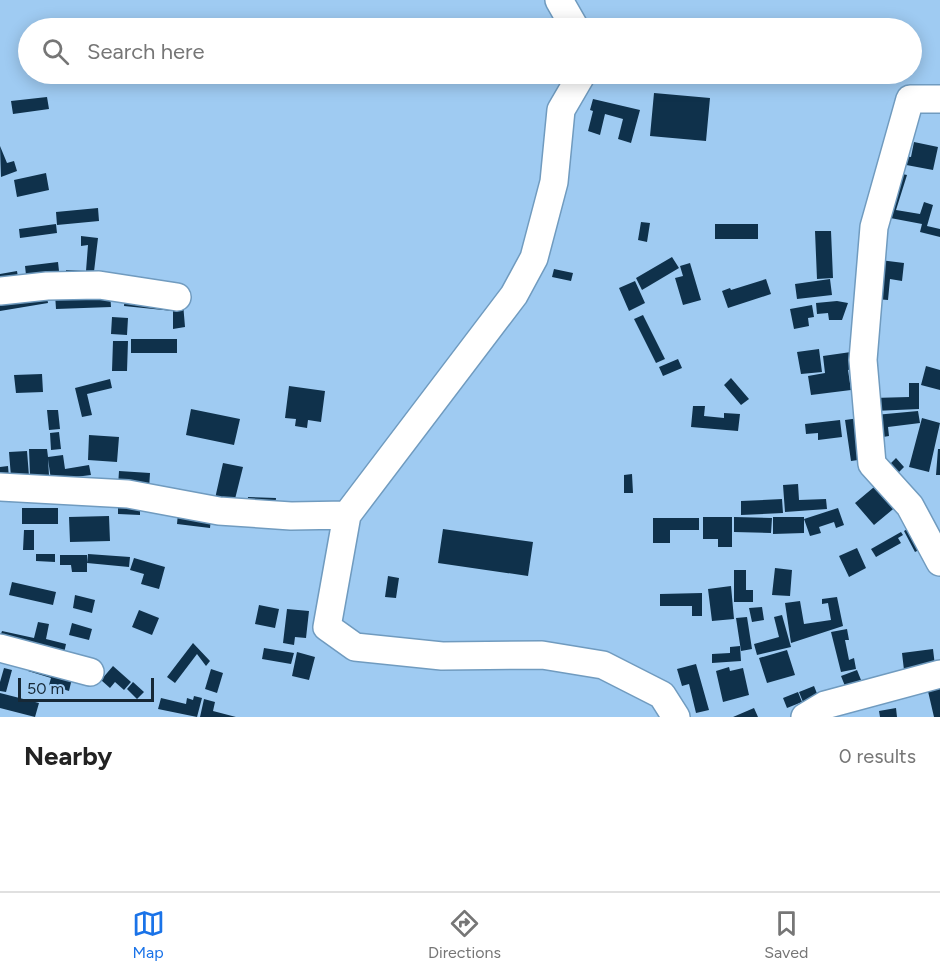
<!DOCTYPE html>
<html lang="en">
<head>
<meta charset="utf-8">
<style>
  :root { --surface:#fff; --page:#f6f6f6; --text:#222; --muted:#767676; --line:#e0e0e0; --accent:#1a73e8 }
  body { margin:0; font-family:Figtree,sans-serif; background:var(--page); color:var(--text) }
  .scale { position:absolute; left:18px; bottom:15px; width:136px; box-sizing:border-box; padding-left:6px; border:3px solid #162836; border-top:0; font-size:16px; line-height:21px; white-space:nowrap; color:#162836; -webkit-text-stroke:4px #9fcbf2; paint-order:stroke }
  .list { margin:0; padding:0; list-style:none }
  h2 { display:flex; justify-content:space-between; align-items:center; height:78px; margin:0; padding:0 24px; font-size:26px }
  h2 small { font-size:20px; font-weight:400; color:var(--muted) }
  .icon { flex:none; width:33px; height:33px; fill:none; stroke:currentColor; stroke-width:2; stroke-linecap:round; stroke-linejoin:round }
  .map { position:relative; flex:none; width:940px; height:717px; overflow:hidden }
  .search { position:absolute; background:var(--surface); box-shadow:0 3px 15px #0003; left:18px; right:18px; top:18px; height:66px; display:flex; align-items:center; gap:15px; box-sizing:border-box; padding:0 21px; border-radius:33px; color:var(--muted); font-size:22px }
  .sheet { height:174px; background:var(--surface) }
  nav { display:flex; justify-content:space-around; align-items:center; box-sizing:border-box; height:84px; border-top:2px solid var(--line); background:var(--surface); font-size:16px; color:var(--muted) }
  nav a { display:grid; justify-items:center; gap:3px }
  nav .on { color:var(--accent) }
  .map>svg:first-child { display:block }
  .building { fill:#0f314b }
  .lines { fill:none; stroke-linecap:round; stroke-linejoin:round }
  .minor-casing { stroke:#709bbf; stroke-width:30 }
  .minor { stroke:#fff; stroke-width:27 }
</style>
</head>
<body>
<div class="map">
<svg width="940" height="717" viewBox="0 0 940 717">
  <rect width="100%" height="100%" fill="#9fcbf2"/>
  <path class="building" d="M654 93 710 98 706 141 650 136Z
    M47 97 49 109 13 114 11 101Z
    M593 99 640 110 631 143 618 139 623 119 605 114 600 135 588 131 593 111 590 110Z
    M914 142 938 147 933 170 901 164 903 156 911 157Z
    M0 146 7 163 14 161 17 171 1 177Z
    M46 173 49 190 17 197 14 180Z
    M898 173 907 175 896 210 920 214 924 202 933 205 927 226 940 229V237L920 232 922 224 885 217Z
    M98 208 99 221 57 225 56 212Z
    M641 222 650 223 647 242 638 240Z
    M56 224 57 233 20 238 19 229Z
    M715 224H758V239H715Z
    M815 231H831L833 278 817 279Z
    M81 236 98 238 93 280H66V270L86 271 88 245 81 246Z
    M672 257 679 268 642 290 636 278Z
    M880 260 904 263 902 281 890 279 888 300 876 299Z
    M58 262 60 280 27 284 25 266Z
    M690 263 701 300 683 305 675 278 683 276 680 266Z
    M554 269 573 273 571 281 552 277Z
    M17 271 19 284 0 287V274Z
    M766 279 771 294 728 308 722 291 730 288 731 290Z
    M830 279 832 295 797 299 795 284Z
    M635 281 645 303 629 311 619 288Z
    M46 292 48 303 0 311V300Z
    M110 292 111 307 56 309 55 294Z
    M125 296 183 303 185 327 173 329V311L124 306Z
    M837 301 848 303 842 320H829L828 313 817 314 816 303Z
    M812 305 814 317 808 318 809 326 794 329 790 309Z
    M643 315 665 359 656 363 634 319Z
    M112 317 128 318 127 335 111 334Z
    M131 339H177V353H131Z
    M113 341H128L127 371H112Z
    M819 349 822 372 801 374 797 352Z
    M851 352 853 369 848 370 851 390 811 395 808 376 825 373 823 356Z
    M678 359 682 368 663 376 659 367Z
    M926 366 940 370V390L921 385Z
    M42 374 43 392 16 393 14 375Z
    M731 378 749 399 741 405 724 385Z
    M110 379 112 388 87 394 92 415 82 417 75 388Z
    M909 383H919V409L874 411 873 398 909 397Z
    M289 386 325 391 321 422 308 420 307 428 295 426 296 419 285 418Z
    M693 406H705L704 416 724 418V413L740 414 738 431 691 427Z
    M191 409 240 419 234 445 186 435Z
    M47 410H58L60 429 49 430Z
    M918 411 920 423 888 427 889 436 877 438 875 415Z
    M859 418 865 459 851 461 845 420Z
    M922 418 940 423 929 472 909 467Z
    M840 420 842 437 818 440V433L806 434 805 424Z
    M59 432 61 449 51 450 50 433Z
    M89 435 119 437 117 462 88 460Z
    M29 449H47L48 457 63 455 65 469 89 465 91 475 51 480 48 459 49 475H30Z
    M938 449H940V475H936Z
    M27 451 29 476 11 477 9 452Z
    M896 458 904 467 897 474 883 471Z
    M223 463 243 467 233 507 214 503Z
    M8 466 9 478 0 479V467Z
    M119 471 150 473 149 489 118 486Z
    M632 474 633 493H624V475Z
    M880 482 898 505 874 525 855 503Z
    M798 484 799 500 826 499 827 509 785 512 783 485Z
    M248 497 276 498 275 510 247 508Z
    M782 499 783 513 741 515V501Z
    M118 504 140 505V515L118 514Z
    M22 508H58V524H22Z
    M838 508 844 525 836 528 834 522 819 527 821 533 810 536 804 519Z
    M178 513 211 518 210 528 177 524Z
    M109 516 110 541 70 542 69 517Z
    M703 517H732V547H718V539H703Z
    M734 517 772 518 771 533 734 532Z
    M773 517H804V533L773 534Z
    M653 518H699V530H670V543H653Z
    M914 525 919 550 915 552 904 531Z
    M443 529 533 542 528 576 438 563Z
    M24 530H34V550H23Z
    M901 532 903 535 898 538 901 543 876 557 871 549Z
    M857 548 866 568 849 577 839 556Z
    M36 554H55V562L36 561Z
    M88 554 130 557 129 567 87 563Z
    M60 555H87V572H72L71 565H60Z
    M134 558 165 567 159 589 141 584 144 574 130 570Z
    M775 568 792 570 790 596 772 595Z
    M734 570H746V590H753V602H734Z
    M388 576 399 578 396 598 385 597Z
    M12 582 56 592 53 605 9 595Z
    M731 586 734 619 712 621 708 589Z
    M702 593V616H692V606H660V594Z
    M75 595 95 600 92 613 73 608Z
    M837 597 843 626 791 643 785 603 800 601 804 624 831 620 828 603 822 604V599Z
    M259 605 279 609 275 628 255 624Z
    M762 607 764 620 752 622 749 608Z
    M287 609 309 611 306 638 295 637 294 645 283 643Z
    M139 610 159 618 152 635 132 627Z
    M782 615 791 647 757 655 754 644 779 637 774 617Z
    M747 617 752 649 741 651 736 618Z
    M38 622 49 624 46 639 66 644 63 658 0 637 2 631 34 638Z
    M72 623 92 629 89 640 69 635Z
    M847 629 849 640H845L849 660 854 658 856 669 841 672 831 632Z
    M193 643 210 661 206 666 197 654 175 683 167 677Z
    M740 646 741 661 712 663V654L730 653V647Z
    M264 648 294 653 291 664 262 659Z
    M933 649 935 666 904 670 902 653Z
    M787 650 795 675 767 683 759 658Z
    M297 652 315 657 309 680 292 676Z
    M31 659 74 670 69 691 49 685 51 678 28 671Z
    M696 664 709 710 696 713 689 684 682 686 677 669Z
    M113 666 131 682 124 690 115 682 110 688 101 680Z
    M729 667 730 671 743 668 749 695 723 702 716 671Z
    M4 668 12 670 6 692 0 691V682Z
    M211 669 223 673 217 693 205 689Z
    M857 670 861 680 845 686 841 676Z
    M133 682 144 692 137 699 127 689Z
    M940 684V717H934L927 687Z
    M814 686 818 696 803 702 799 692Z
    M798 692 802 702 787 708 783 698Z
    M0 693 39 703 35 717 0 708Z
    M194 696 202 698 197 717 158 709 161 698 186 704 187 698 193 700Z
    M204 699 215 702 213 711 236 717H200Z
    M754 708 758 717H733Z
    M896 708 897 717H880L879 711Z"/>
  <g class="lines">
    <g class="minor-casing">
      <path id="minor" d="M559 0 575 28
        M582 74 561 110 554 182 534 258 514 295 347 515 327 627 355 647 442 656 542 655 603 665 662 695 676 717
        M940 99H910L874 227 863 360 872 464 910 506 940 562
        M0 291 47 286 99 285 177 297
        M0 487 128 494 219 511 291 516 347 515
        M0 648 90 672
        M805 717 825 705 940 674"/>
    </g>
    <use href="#minor" class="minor"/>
  </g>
</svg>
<div class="scale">50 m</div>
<div class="search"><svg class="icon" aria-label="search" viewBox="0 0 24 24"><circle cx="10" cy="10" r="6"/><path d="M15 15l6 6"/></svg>Search here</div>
</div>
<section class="sheet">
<h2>Nearby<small>0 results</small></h2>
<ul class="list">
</ul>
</section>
<nav>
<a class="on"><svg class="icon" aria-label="map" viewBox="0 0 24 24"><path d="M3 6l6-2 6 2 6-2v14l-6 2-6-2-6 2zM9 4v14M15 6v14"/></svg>Map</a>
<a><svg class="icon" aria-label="directions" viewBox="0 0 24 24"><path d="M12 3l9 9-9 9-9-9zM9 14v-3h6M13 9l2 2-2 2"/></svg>Directions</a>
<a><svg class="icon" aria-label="saved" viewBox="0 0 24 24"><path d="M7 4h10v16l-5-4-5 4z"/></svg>Saved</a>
</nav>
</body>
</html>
